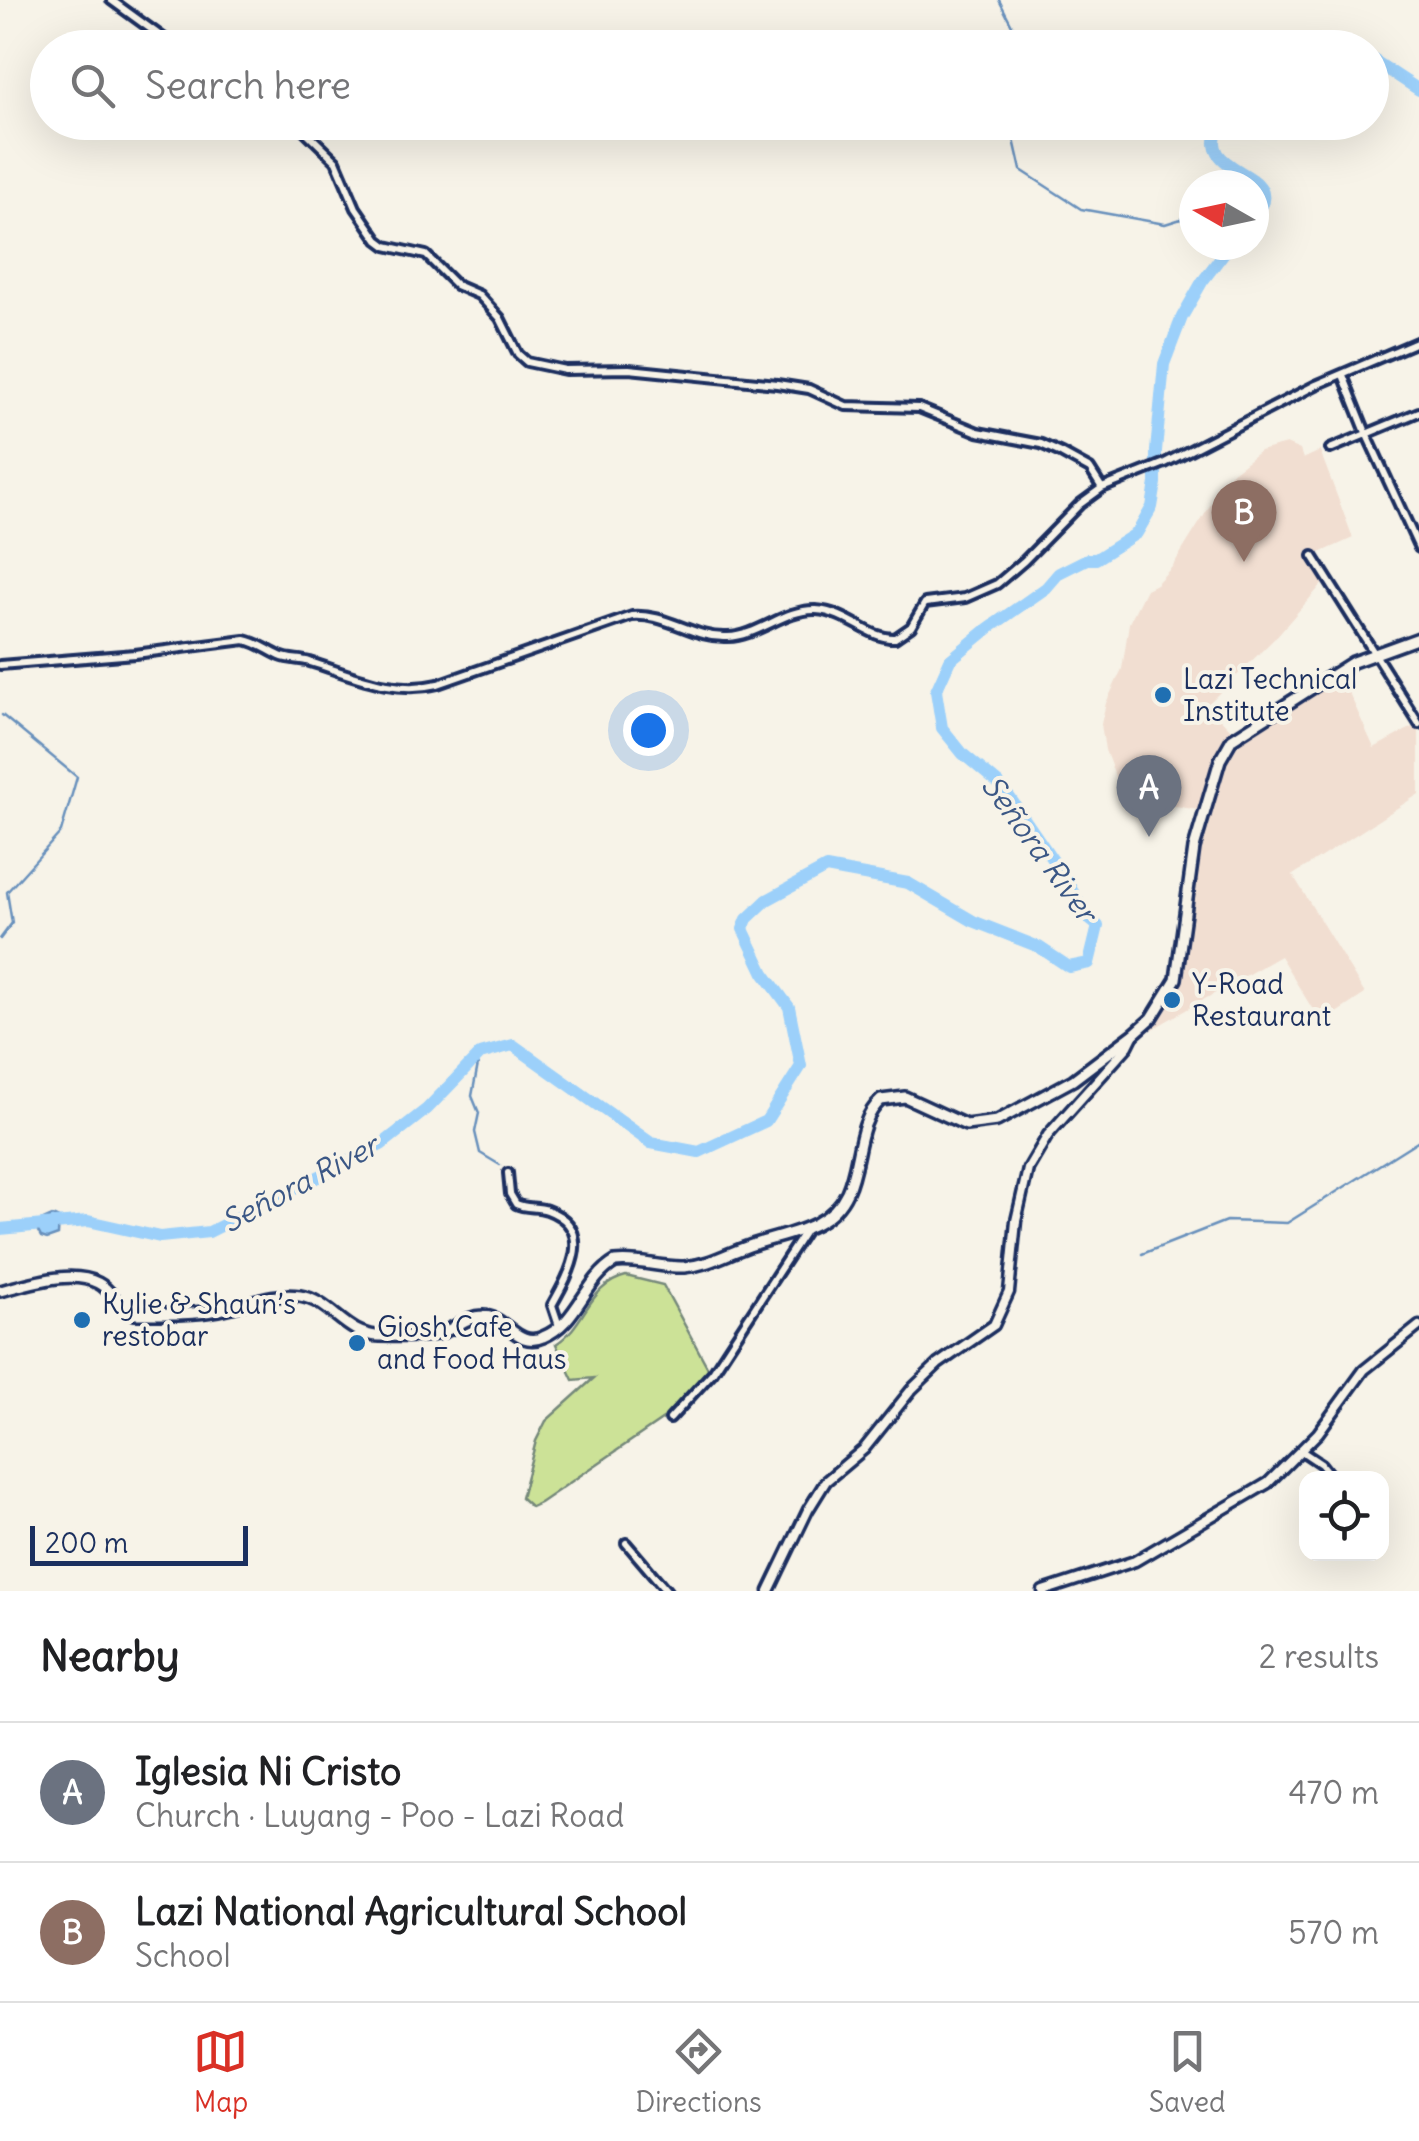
<!DOCTYPE html>
<html lang="en">
<head>
<meta charset="utf-8">
<style>
  :root { --surface:#fff; --page:#f2f2f2; --text:#202124; --muted:#757577; --line:#e0e0e0; --accent:#d93025 }
  body { margin:0; font-family:Delius,sans-serif; background:var(--page); color:var(--text) }
  .controls { position:absolute; right:30px; bottom:30px; display:grid; overflow:hidden; border-radius:20px; box-shadow:0 10px 40px #0002 }
  .controls button { width:90px; height:90px; display:grid; place-items:center; padding:0; border:0; border-bottom:2px solid var(--line); background:var(--surface); color:var(--text); font:50px sans-serif }
  .compass { position:absolute; left:1179px; top:170px; width:90px; height:90px; border-radius:50%; background:var(--surface); box-shadow:0 10px 40px #0002; rotate:279deg }
  .scale { position:absolute; left:30px; bottom:25px; width:218px; box-sizing:border-box; padding-left:10px; border:5px solid #1b2f5e; border-top:0; font-size:28px; line-height:35px; white-space:nowrap; color:#1b2f5e; -webkit-text-stroke:8px #f7f3e8; paint-order:stroke }
  .you { position:absolute; left:648px; top:730px; width:35px; height:35px; margin:-25px; border:8px solid #fff; border-radius:50%; background:#1a73e8; box-shadow:0 0 0 15px #1a73e833 }
  .badge { display:grid; place-items:center; width:65px; height:65px; border-radius:50%; background:var(--accent); color:#fff; font-size:32px; font-weight:700 }
  .pin { position:absolute; translate:-50% -82px; filter:drop-shadow(0 2px 5px #0008) }
  .pin::after { content:''; position:absolute; top:52px; width:35px; height:30px; background:inherit; clip-path:polygon(0 0,100% 0,50% 100%) }
  .list { margin:0; padding:0; list-style:none }
  h2 { display:flex; justify-content:space-between; align-items:center; height:130px; margin:0; padding:0 40px; font-size:42px }
  h2 small { font-size:32px; font-weight:400; color:var(--muted) }
  .list li { display:grid; grid-template-columns:65px 1fr auto; gap:30px; align-items:center; box-sizing:border-box; height:140px; padding:0 40px; border-top:2px solid var(--line) }
  .list b { display:block; font-size:38px; white-space:nowrap }
  .list p { margin:0; font-size:32px; white-space:nowrap; color:var(--muted) }
  .list em { font-size:32px; font-style:normal; color:var(--muted) }
  .icon { flex:none; width:55px; height:55px; fill:none; stroke:currentColor; stroke-width:2; stroke-linecap:round; stroke-linejoin:round }
  .map { position:relative; flex:none; width:1419px; height:1591px; overflow:hidden }
  .search { position:absolute; background:var(--surface); box-shadow:0 10px 40px #0002; left:30px; right:30px; top:30px; height:110px; display:flex; align-items:center; gap:25px; box-sizing:border-box; padding:0 35px; border-radius:55px; color:var(--muted); font-size:38px }
  .sheet { height:410px; background:var(--surface) }
  nav { display:flex; justify-content:space-around; align-items:center; box-sizing:border-box; height:140px; border-top:2px solid var(--line); background:var(--surface); font-size:28px; color:var(--muted) }
  nav a { display:grid; justify-items:center; gap:5px }
  nav .on { color:var(--accent) }
  .map>svg:first-child { display:block }
  .built { fill:#f1ded1 }
  .green { fill:#cce297; stroke:#74887a; stroke-width:2.5 }
  .water { fill:#9cd0fa; stroke:#6890bc; stroke-width:2.5 }
  .lines { fill:none; stroke-linecap:round; stroke-linejoin:round }
  .stream { stroke:#6890bc; stroke-width:2.5 }
  .river { stroke:#9cd0fa; stroke-width:12 }
  .minor-casing { stroke:#1b2f5e; stroke-width:14 }
  .tertiary-casing { stroke:#1b2f5e; stroke-width:15 }
  .secondary-casing { stroke:#1b2f5e; stroke-width:16 }
  .minor { stroke:#f7f3e8; stroke-width:6 }
  .tertiary { stroke:#f7f3e8; stroke-width:8 }
  .secondary { stroke:#f7f3e8; stroke-width:9 }
  .poi-dot { fill:#1f6fb2; stroke:#f7f3e8; stroke-width:4 }
  .labels { text-anchor:middle; stroke-width:8; stroke-linejoin:round; paint-order:stroke }
  .poi-label { font-size:28px; fill:#1b2f5e; stroke:#f7f3e8; text-anchor:start }
  .water-label { font-size:30px; font-style:italic; fill:#3b5785; stroke:#f7f3e8 }
</style>
</head>
<body>
<div class="map">
<svg width="1419" height="1591" viewBox="0 0 1419 1591">
  <rect width="100%" height="100%" fill="#f7f3e8"/>
  <filter id="ink" filterUnits="userSpaceOnUse"><feTurbulence type="fractalNoise" baseFrequency=".01" numOctaves="2"/><feDisplacementMap in="SourceGraphic" scale="20" xChannelSelector="R" yChannelSelector="G"/><feConvolveMatrix kernelMatrix="1 2 1 2 8 2 1 2 1" color-interpolation-filters="sRGB"/></filter>
  <g filter="url(#ink)">
    <path class="built" d="M1286 444 1300 450 1303 459 1320 451 1353 538 1311 557 1325 581 1275 638 1207 705 1233 732 1215 763 1198 810 1142 800 1118 784 1105 750 1101 724 1106 703 1122 669 1129 623 1146 589 1156 584 1172 567 1230 474 1260 451Z
      M1341 675 1374 748 1416 725 1419 730V794L1293 875 1365 994 1321 1023 1280 956 1142 1035 1169 1004 1184 970 1200 833 1227 755 1235 743Z"/>
    <path class="green" d="M626 1276 663 1285 709 1370 666 1417 540 1503 531 1507 521 1498 536 1441 546 1421 594 1378 573 1380 556 1344C587 1324 588 1285 626 1276Z"/>
    <path class="water" d="M52 1216 59 1219 58 1235 47 1239 41 1237 34 1224Z"/>
    <g class="lines">
      <path class="stream" d="M999 0 1016 33 1012 48
        M1010 122 1021 170 1081 209 1165 224 1194 215
        M1254 195 1263 192
        M0 939 12 923 7 892 61 832 77 777 2 715
        M480 1054 472 1096 479 1113 475 1132 480 1153 500 1165
        M1142 1254 1226 1221 1287 1223 1419 1140"/>
      <path class="river" d="M1372 59 1419 90
        M1222 122C1187 178 1295 166 1254 218
        M0 1229 88 1221 160 1237 209 1232 381 1145 427 1109 480 1054 513 1045 651 1143 699 1152 766 1121 801 1066 789 1007 764 973 743 929 747 919 767 900 826 868 908 883 973 921 1039 947 1069 967 1089 963 1098 926 1087 917 1065 878 1010 798 999 784 963 754 942 728 936 691 950 660 989 628 1046 588 1059 573 1087 559H1096L1137 533 1152 507 1156 483V451L1164 364 1182 317 1202 282 1230 245"/>
      <g class="minor-casing">
        <path id="minor" d="M111 0 177 48
          M296 122 336 161 356 208 378 240 386 246 426 255 456 285 479 295 500 318 518 354 527 362 565 370 629 369 777 384 809 389 846 406 919 408 978 432 1041 444 1061 453 1090 469 1102 488
          M1343 375 1367 435 1419 548
          M1330 449 1419 412
          M1313 556 1419 724
          M0 665 135 654 245 640C259 643 267 650 280 656 289 660 300 659 310 662 353 675 392 695 438 684L632 616C667 613 693 639 728 637 759 636 784 609 816 610 849 612 868 639 895 638L911 627 925 603 965 598 997 584 1024 561 1080 504 1102 488 1165 463 1316 385 1419 341
          M508 1173 510 1194 516 1204C526 1209 537 1206 547 1210 596 1228 570 1273 552 1305L559 1326
          M670 1419 713 1372 805 1231
          M1300 1450 1321 1464 1332 1478
          M626 1543 667 1591"/>
      </g>
      <g class="tertiary-casing">
        <path id="tertiary" d="M769 1591 808 1510 826 1481 864 1449 912 1389 938 1364 994 1325 1009 1292 1016 1221 1028 1169 1048 1135 1128 1046 1134 1034
          M1043 1591 1135 1561 1268 1483 1318 1433 1364 1370 1419 1326"/>
      </g>
      <g class="secondary-casing">
        <path id="secondary" d="M0 1291C28 1284 71 1269 98 1283 114 1291 116 1309 135 1314 163 1314 191 1315 219 1310 247 1305 271 1292 300 1296 332 1301 345 1336 380 1336 399 1336 422 1338 440 1333 455 1329 467 1316 482 1316 506 1315 517 1349 543 1337 578 1323 584 1280 615 1262 638 1259 661 1268 684 1267 709 1265 726 1254 749 1246 785 1233 829 1231 847 1192 861 1163 856 1122 881 1100L905 1097 966 1125 997 1121 1073 1080 1134 1034 1152 1018 1176 979 1194 848 1220 760 1232 739 1353 662 1419 638"/>
      </g>
      <use href="#minor" class="minor"/>
      <use href="#tertiary" class="tertiary"/>
      <use href="#secondary" class="secondary"/>
    </g>
  </g>
  <g class="poi-dot">
    <circle cx="1163" cy="695" r="10"/>
    <circle cx="1172" cy="1000" r="10"/>
    <circle cx="82" cy="1320" r="10"/>
    <circle cx="357" cy="1343" r="10"/>
  </g>
  <g class="labels">
    <g class="poi-label">
      <text x="1183" y="689">Lazi Technical<tspan x="1183" dy="32">Institute</tspan></text>
      <text x="1192" y="994">Y-Road<tspan x="1192" dy="32">Restaurant</tspan></text>
      <text x="102" y="1314">Kylie &amp; Shaun’s<tspan x="102" dy="32">restobar</tspan></text>
      <text x="377" y="1337">Giosh Cafe<tspan x="377" dy="32">and Food Haus</tspan></text>
    </g>
    <g class="water-label">
      <text transform="translate(1039 849) rotate(54)" y="10">Señora River</text>
      <text transform="translate(300 1184) rotate(-28)" y="10">Señora River</text>
    </g>
  </g>
</svg>
<div class="controls">
<button><svg class="icon" aria-label="locate" viewBox="0 0 24 24"><circle cx="12" cy="12" r="6"/><path d="M12 2v4M12 18v4M2 12h4M18 12h4"/></svg></button>
</div>
<svg class="compass" viewBox="-18 -18 36 36"><path d="M0-13l5 13h-10z" fill="#e53935"/><path d="M0 13l5-13h-10z" fill="#757577"/></svg>
<div class="scale">200 m</div>
<div class="you"></div>
<div class="pin badge" style="left:1149px;top:837px;background:#6b7280">A</div>
<div class="pin badge" style="left:1244px;top:562px;background:#8d6e63">B</div>
<div class="search"><svg class="icon" aria-label="search" viewBox="0 0 24 24"><circle cx="10" cy="10" r="6"/><path d="M15 15l6 6"/></svg>Search here</div>
</div>
<section class="sheet">
<h2>Nearby<small>2 results</small></h2>
<ul class="list">
<li><span class="badge" style="background:#6b7280">A</span><div><b>Iglesia Ni Cristo</b><p>Church · Luyang - Poo - Lazi Road</p></div><em>470 m</em></li>
<li><span class="badge" style="background:#8d6e63">B</span><div><b>Lazi National Agricultural School</b><p>School</p></div><em>570 m</em></li>
</ul>
</section>
<nav>
<a class="on"><svg class="icon" aria-label="map" viewBox="0 0 24 24"><path d="M3 6l6-2 6 2 6-2v14l-6 2-6-2-6 2zM9 4v14M15 6v14"/></svg>Map</a>
<a><svg class="icon" aria-label="directions" viewBox="0 0 24 24"><path d="M12 3l9 9-9 9-9-9zM9 14v-3h6M13 9l2 2-2 2"/></svg>Directions</a>
<a><svg class="icon" aria-label="saved" viewBox="0 0 24 24"><path d="M7 4h10v16l-5-4-5 4z"/></svg>Saved</a>
</nav>
</body>
</html>
